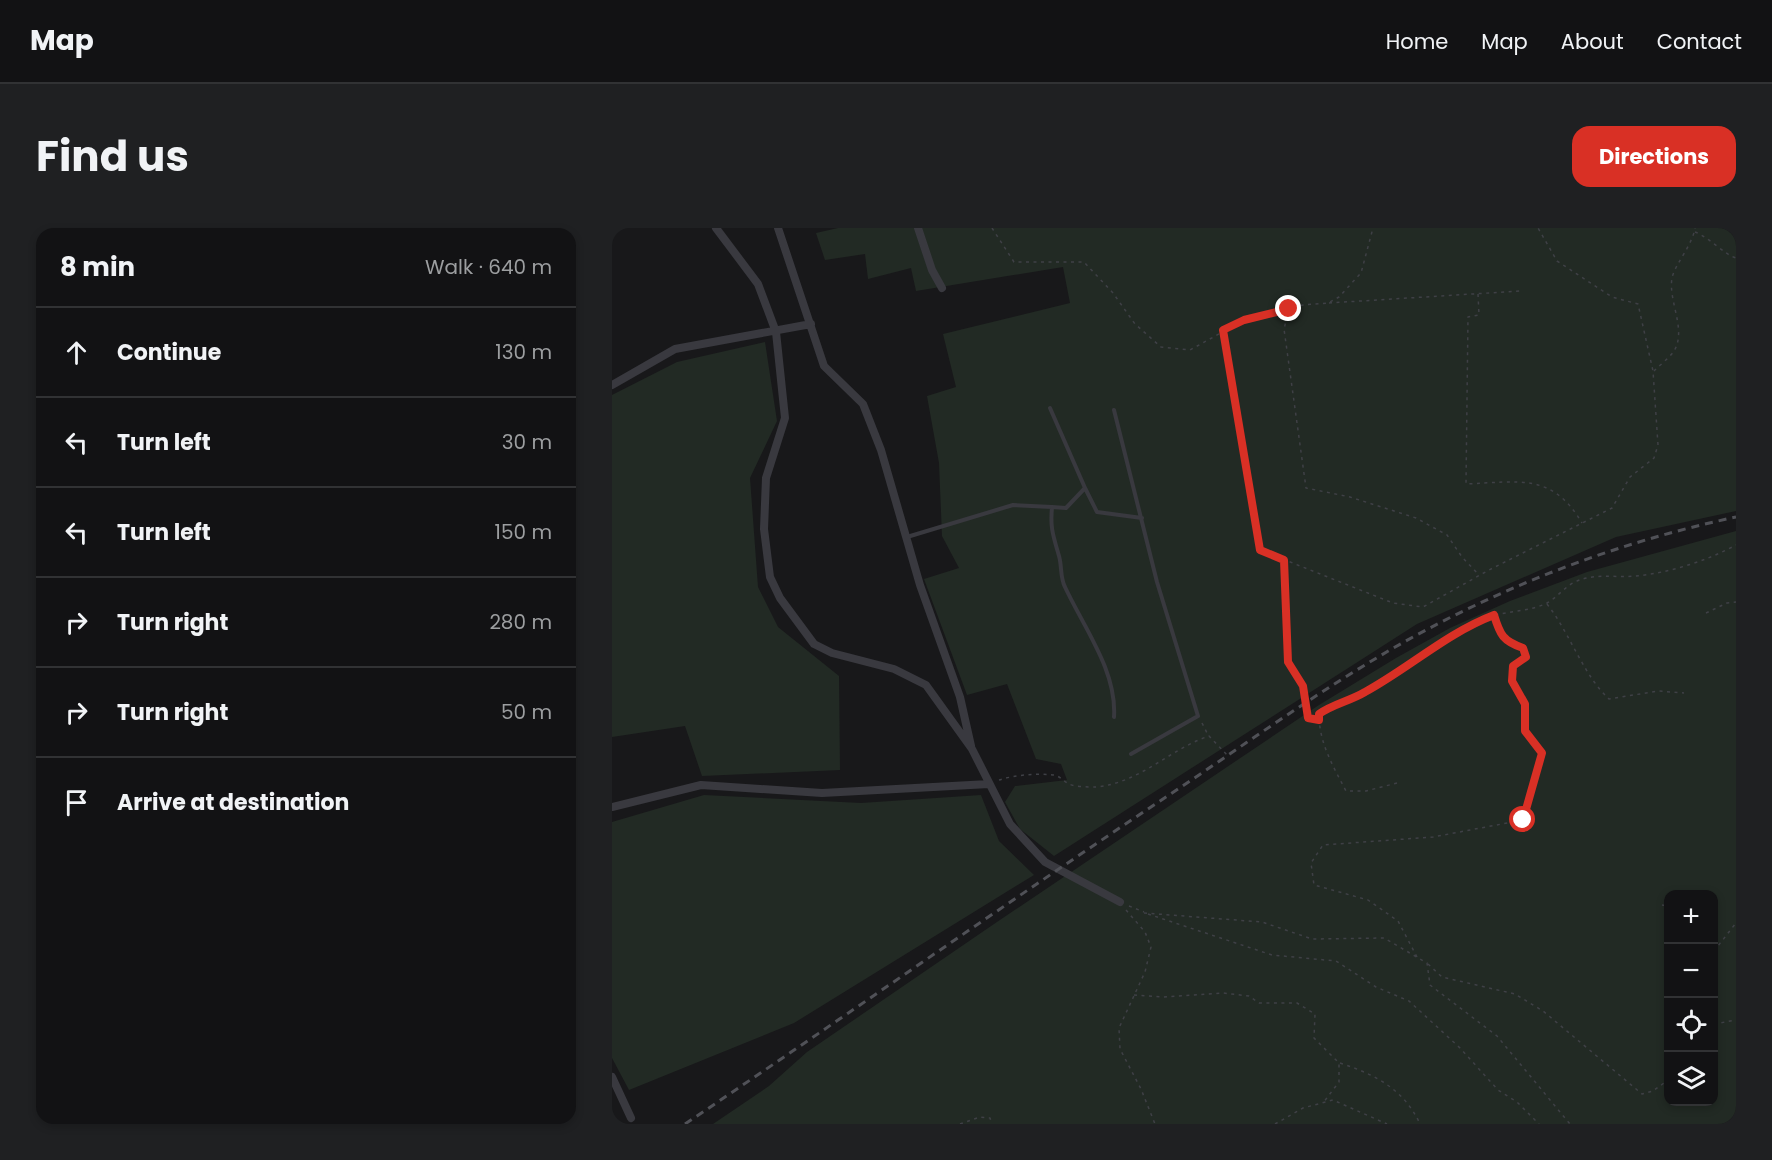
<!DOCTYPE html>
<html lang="en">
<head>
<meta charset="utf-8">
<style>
  :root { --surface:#121214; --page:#1f2022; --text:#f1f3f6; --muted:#9c9ea0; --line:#313234; --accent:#d93025 }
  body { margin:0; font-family:Poppins,sans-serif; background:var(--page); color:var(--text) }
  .controls { position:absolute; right:18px; bottom:18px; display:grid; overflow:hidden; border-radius:12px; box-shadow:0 3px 9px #0003 }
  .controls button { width:54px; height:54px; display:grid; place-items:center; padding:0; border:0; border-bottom:2px solid var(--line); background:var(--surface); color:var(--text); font:30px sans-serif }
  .stop { position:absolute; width:18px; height:18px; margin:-14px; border:4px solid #d93025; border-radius:50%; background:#fff }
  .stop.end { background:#d93025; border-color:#fff; box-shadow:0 2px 6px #0008 }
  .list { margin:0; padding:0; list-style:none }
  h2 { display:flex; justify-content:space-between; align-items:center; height:78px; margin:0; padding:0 24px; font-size:26px }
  h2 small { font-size:20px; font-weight:400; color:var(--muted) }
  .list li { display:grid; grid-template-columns:39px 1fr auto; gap:18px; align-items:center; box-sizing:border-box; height:90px; padding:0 24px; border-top:2px solid var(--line) }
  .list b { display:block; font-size:22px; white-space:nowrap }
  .list em { font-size:20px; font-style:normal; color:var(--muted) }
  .icon { flex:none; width:33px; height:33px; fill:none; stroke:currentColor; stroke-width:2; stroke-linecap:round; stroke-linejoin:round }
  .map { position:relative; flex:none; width:1124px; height:896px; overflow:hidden; border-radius:18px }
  header { display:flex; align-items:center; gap:36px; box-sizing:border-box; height:84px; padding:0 30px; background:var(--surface); border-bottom:2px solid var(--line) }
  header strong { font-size:28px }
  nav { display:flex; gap:33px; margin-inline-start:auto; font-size:21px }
  .intro { display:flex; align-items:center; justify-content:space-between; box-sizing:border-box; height:144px; padding:0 36px }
  h1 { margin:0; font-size:42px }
  .button { padding:15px 27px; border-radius:18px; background:var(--accent); color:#fff; font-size:21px; font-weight:700 }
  main { display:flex; gap:36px; padding:0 36px }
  aside { flex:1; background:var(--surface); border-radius:18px; box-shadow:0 3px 9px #0003 }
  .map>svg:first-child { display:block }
  .green { fill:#222a24; fill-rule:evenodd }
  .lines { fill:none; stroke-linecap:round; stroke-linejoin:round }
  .path { stroke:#3f4046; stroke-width:1.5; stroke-dasharray:3 4.5; stroke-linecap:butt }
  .service { stroke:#39393f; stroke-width:4 }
  .minor { stroke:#39393f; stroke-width:8 }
  .rail { stroke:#505157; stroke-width:3; stroke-dasharray:8 6; stroke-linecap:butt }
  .route { stroke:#d93025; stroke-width:8 }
</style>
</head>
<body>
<header>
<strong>Map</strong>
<nav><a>Home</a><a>Map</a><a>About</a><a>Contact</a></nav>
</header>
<div class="intro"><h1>Find us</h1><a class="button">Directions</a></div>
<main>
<aside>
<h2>8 min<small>Walk · 640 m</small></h2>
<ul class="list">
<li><svg class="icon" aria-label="ahead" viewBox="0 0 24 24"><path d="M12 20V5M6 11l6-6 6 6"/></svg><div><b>Continue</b></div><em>130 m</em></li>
<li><svg class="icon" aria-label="left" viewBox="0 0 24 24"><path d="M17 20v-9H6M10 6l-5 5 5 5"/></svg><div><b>Turn left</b></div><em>30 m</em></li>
<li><svg class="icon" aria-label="left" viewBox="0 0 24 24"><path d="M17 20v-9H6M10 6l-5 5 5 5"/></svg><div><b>Turn left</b></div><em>150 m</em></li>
<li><svg class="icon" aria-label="right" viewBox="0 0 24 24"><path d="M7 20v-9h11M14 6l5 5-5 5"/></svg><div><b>Turn right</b></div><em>280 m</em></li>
<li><svg class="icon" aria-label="right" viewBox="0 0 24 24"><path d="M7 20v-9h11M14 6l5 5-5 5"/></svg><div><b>Turn right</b></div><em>50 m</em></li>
<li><svg class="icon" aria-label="arrive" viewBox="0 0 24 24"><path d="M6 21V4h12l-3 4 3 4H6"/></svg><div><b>Arrive at destination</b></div></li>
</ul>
</aside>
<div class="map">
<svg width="1124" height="896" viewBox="0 0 1124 896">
  <rect width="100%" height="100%" fill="#18181a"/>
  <path class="green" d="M226 0H1124V283L1004 309 805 396 442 628 408 601 393 574 403 558 455 552 449 536 424 531 395 456 355 467 312 351 347 340 330 308 327 235 315 168 344 159 331 106 458 75 451 39 304 63 299 40 256 51 253 26 213 32 204 5Z
    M153 114 165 193 138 250 146 359 166 399 227 448 228 542 90 548 73 498 0 509V167L65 134Z
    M1124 303V896H101L157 858 195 824 382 696 707 477 784 430 838 400 898 373 975 344ZM1056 666H1102V874H1056Z
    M92 567 249 575 369 567 387 613 422 647 182 795 17 862 0 830V594Z"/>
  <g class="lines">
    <path class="path" d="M380 0 402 34H472L501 65 523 96 549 119 578 122 632 92 691 77 716 75 727 69 749 45 761 0
      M1083 4C1098 10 1113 27 1124 30
      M866 66 867 87 856 89 854 256C906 254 940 244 970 295
      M717 75 908 63
      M677 81 672 101 694 260 738 269 804 290 835 307 850 329 867 347
      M611 102 648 322 781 375 811 379 877 342 1000 280 1018 249 1042 230 1046 217 1041 143 1026 76 1000 69 945 33 926 0
      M1042 143C1048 137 1057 130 1062 123 1075 102 1056 73 1060 50 1063 36 1080 18 1083 0
      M672 333 676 434 691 458 696 490 706 492
      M935 376C958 405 971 447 997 471L1046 463 1072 465
      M1094 385 1115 375 1124 374
      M590 495 596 507
      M387 552C403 547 424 545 441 547 447 547 451 553 457 556 463 559 477 559 484 559 528 555 558 521 597 508L616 528
      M785 555 754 563H734C721 538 707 515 707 486 721 476 737 473 752 465 793 443 827 412 869 392 890 382 915 385 935 375 946 369 954 357 965 353 984 345 1004 350 1024 348 1056 345 1095 333 1124 317
      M1050 677 1056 678
      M517 678 532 684
      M514 682 533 704 539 719 533 744 507 800 508 821 529 861 543 896
      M532 685 650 694 700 711 772 710 815 735 818 757 885 808 958 896
      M536 686 660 727 724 733 764 759 797 773 848 820 886 862 905 874 927 896
      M1102 723 1124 695
      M805 729 786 693 756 672 702 657 699 635 711 617 821 609 911 592 930 525 913 503V476L900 453 901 438 914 429 911 420C891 413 888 407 882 387
      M816 736 830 749 903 766 931 783 1030 866 1041 863 1056 852
      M522 767 551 769 611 765 637 768 647 775H685L703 786 702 810 727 835V854L711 875
      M1102 796 1124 792
      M728 835C762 846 792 861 808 896
      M348 896 368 889 378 890 380 896
      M663 896 691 880 721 872 775 896"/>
    <path class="service" d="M438 180 473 260
      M502 182 545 354 586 488 519 526
      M440 279 454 280 473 260 485 284 530 290
      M295 309 401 277 440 279C438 300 441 307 447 328 450 338 448 350 453 359 472 400 505 443 502 489"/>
    <path class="minor" d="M104 0 146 56 164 104 173 190 154 250 152 301 158 349 168 370 202 416 220 425 282 441 314 457 360 521 398 596 433 634 508 674
      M166 0 212 138 251 176 269 222 308 357 348 469 359 518
      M306 0 320 42 330 60
      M0 157 63 121 199 96
      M0 579 89 557 210 565 377 556
      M0 849 19 890"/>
    <path class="rail" d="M73 896C231 790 387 680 545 575 627 521 707 462 792 414 896 356 1007 314 1124 289"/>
  </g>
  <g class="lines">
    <path class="route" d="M677 81 632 92 611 102 648 322 672 332 676 434 691 458 696 490 707 492V486C721 476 738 473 753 464 797 440 835 405 882 387 888 407 891 413 911 420L914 429 901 438 900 453 913 476V503L930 525 911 592"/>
  </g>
</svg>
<div class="controls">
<button>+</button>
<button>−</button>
<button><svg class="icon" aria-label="locate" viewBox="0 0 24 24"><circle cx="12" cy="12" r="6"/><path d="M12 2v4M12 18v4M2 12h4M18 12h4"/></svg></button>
<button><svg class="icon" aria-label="layers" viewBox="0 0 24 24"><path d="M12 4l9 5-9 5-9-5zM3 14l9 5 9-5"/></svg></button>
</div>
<div class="stop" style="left:911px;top:592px"></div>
<div class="stop end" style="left:677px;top:81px"></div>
</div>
</main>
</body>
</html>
